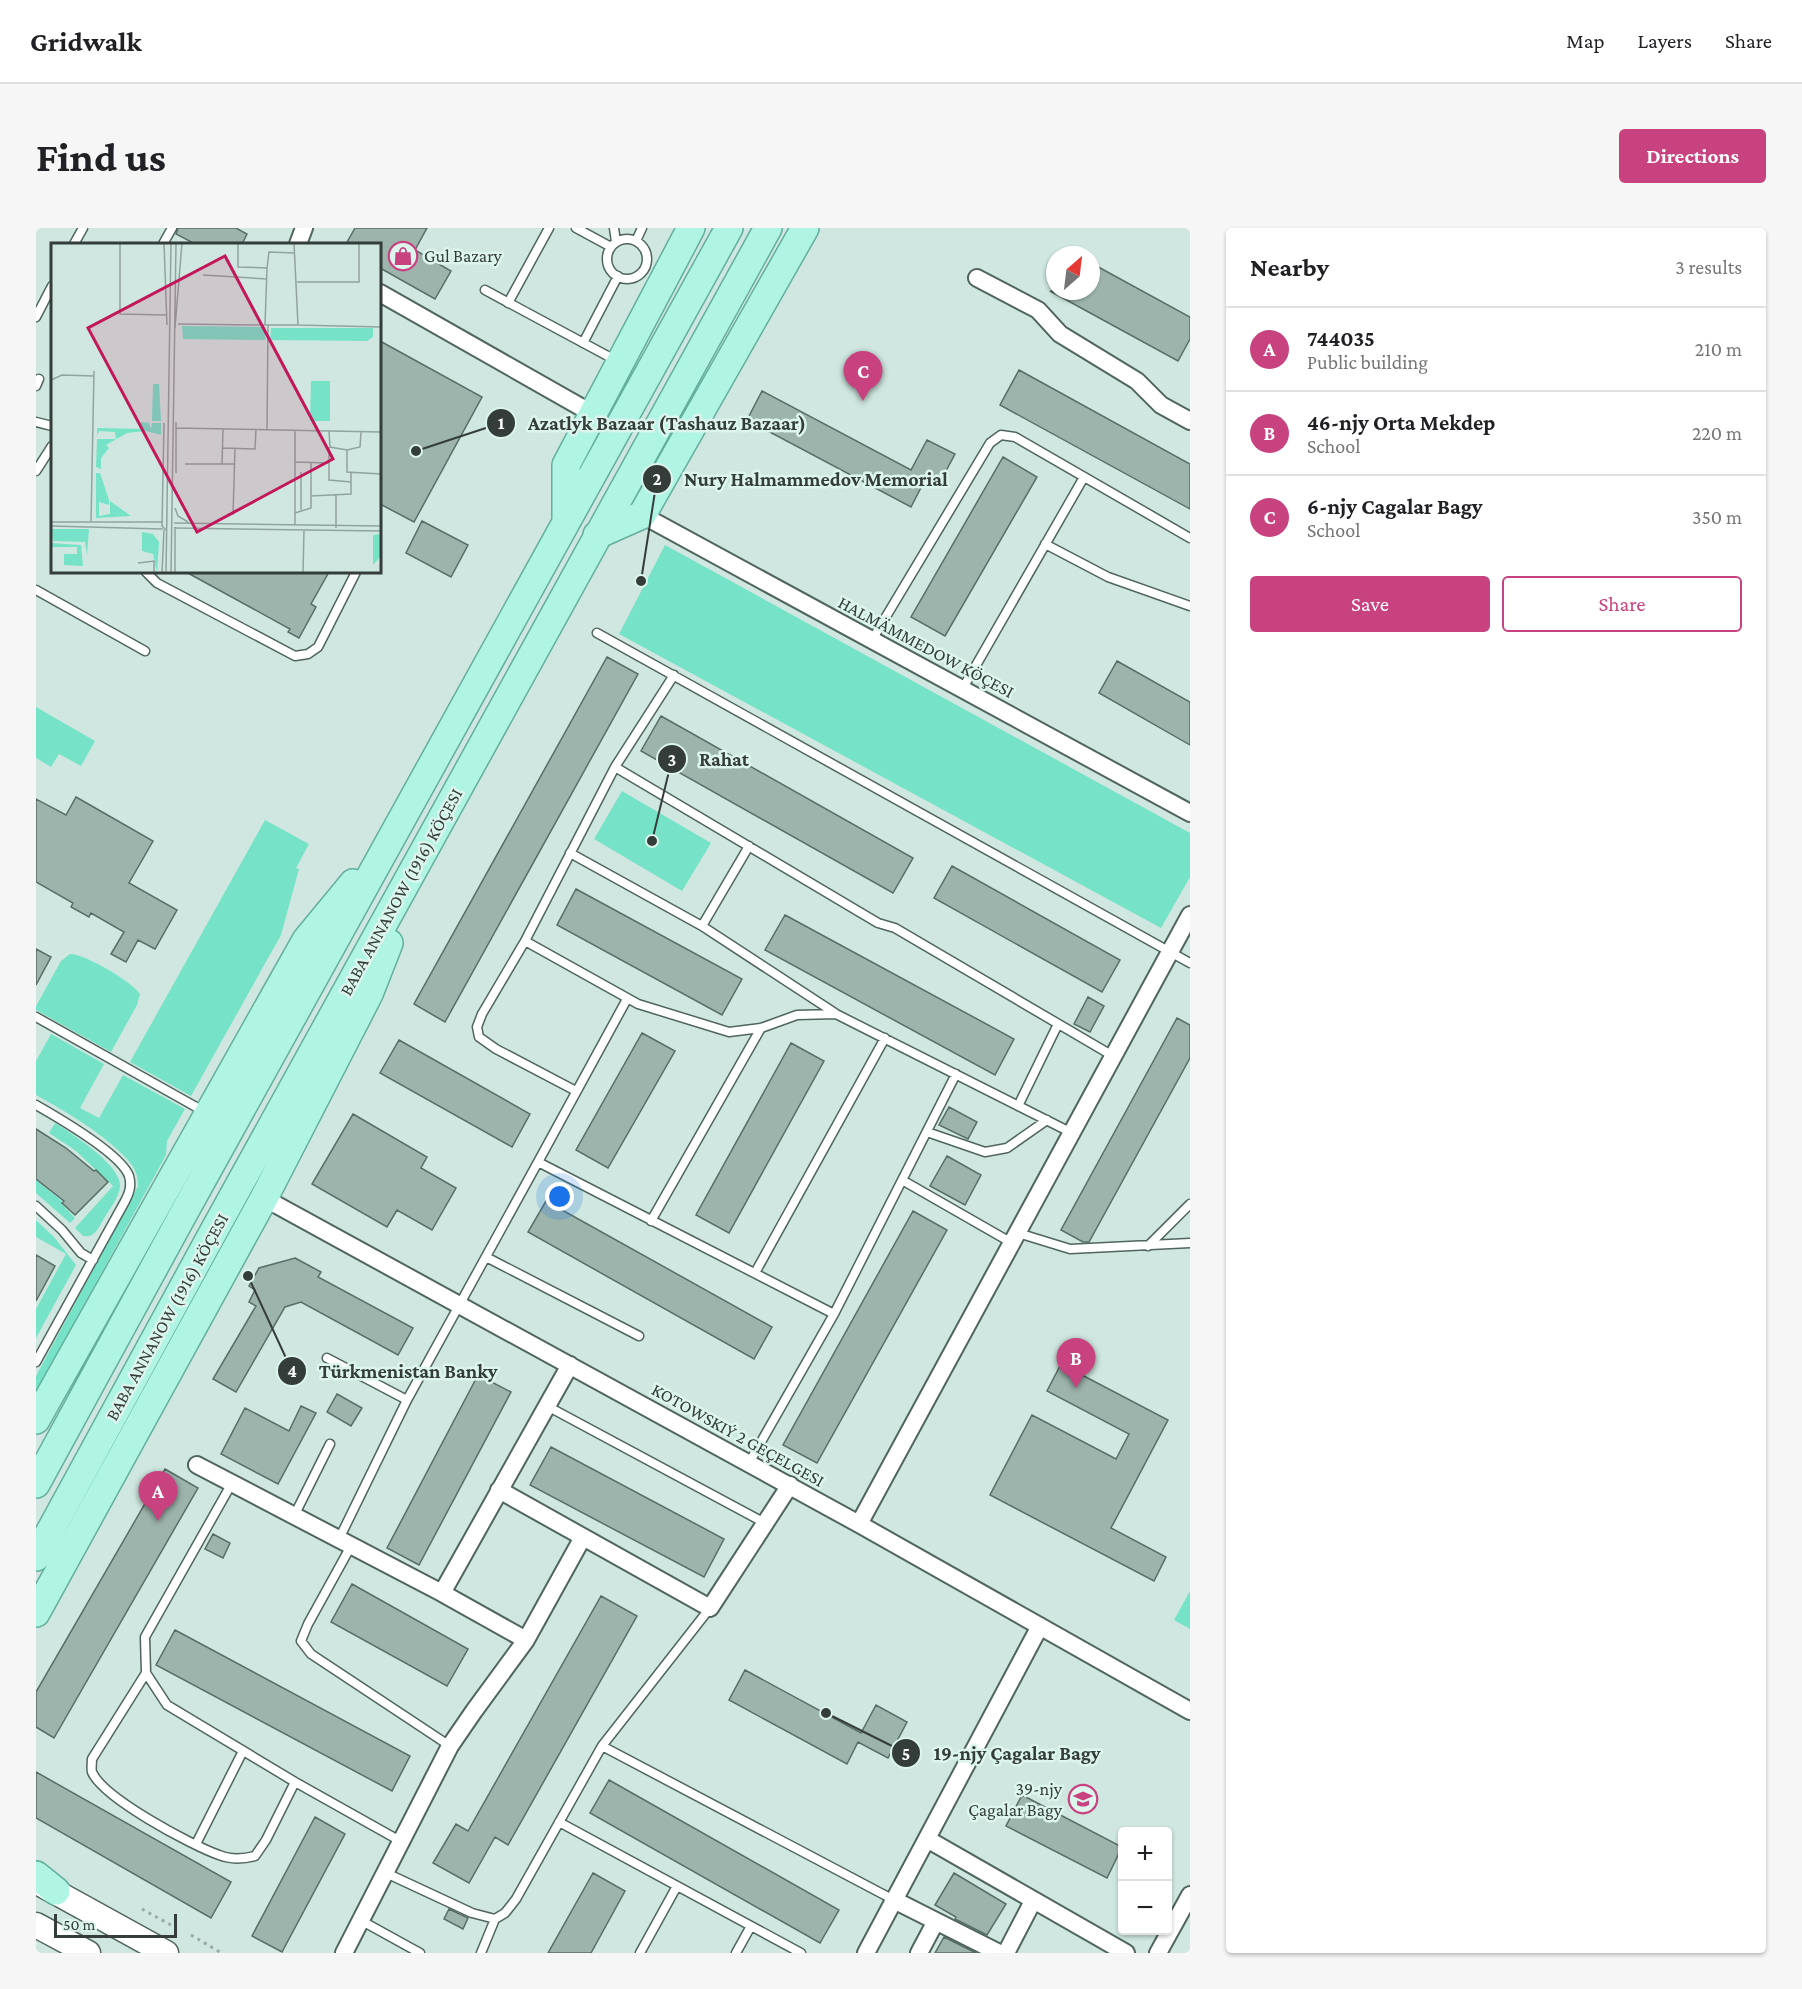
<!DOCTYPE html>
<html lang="en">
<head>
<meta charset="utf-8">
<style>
  :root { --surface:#fff; --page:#f6f6f6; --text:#202124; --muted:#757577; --line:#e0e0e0; --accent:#c94280 }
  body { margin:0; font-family:"Crimson Pro",serif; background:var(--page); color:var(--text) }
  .controls { position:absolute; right:18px; bottom:18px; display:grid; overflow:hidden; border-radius:6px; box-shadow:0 2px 4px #0004 }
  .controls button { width:54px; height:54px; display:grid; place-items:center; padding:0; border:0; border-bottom:2px solid var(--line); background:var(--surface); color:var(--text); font:30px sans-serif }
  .compass { position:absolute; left:1010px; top:18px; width:54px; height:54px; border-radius:50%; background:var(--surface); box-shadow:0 2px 4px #0004; rotate:28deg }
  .scale { position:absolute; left:18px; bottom:15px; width:123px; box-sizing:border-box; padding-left:6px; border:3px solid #343d3a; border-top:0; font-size:16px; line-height:21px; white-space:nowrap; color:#343d3a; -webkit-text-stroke:4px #dcf5ed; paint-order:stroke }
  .you { position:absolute; left:524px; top:969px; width:21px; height:21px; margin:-15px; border:4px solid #fff; border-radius:50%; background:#1a73e8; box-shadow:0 0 0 9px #1a73e833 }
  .badge { display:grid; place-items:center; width:39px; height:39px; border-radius:50%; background:var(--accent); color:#fff; font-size:20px; font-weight:700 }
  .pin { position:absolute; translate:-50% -50px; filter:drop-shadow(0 2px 3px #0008) }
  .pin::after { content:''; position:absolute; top:32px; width:21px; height:18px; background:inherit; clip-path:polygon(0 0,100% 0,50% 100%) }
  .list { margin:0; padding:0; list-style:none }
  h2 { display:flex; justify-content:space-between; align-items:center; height:78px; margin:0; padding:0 24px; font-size:26px }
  h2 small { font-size:20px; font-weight:400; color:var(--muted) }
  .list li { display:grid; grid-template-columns:39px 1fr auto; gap:18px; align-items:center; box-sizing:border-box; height:84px; padding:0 24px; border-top:2px solid var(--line) }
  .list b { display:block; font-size:22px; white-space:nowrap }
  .list p { margin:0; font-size:20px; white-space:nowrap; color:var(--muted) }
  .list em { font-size:20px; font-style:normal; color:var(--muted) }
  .actions { display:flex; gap:12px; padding:18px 24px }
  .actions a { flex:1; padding:14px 0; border:2px solid var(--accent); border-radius:6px; text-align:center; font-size:21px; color:var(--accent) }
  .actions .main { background:var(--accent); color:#fff }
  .map { position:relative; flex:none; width:1154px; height:1725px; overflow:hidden; border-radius:6px }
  header { display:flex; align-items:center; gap:36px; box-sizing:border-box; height:84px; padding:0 30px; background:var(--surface); border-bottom:2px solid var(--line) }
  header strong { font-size:28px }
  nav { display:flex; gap:33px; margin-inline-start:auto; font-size:21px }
  .intro { display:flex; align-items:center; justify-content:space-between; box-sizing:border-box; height:144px; padding:0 36px }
  h1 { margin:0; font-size:42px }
  .button { padding:15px 27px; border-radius:6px; background:var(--accent); color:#fff; font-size:21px; font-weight:700 }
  main { display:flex; gap:36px; padding:0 36px }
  aside { flex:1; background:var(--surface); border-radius:6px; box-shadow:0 2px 4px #0004 }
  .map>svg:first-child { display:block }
  .green { fill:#76e3c8 }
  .building { fill:#9db4ad; stroke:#576d67; stroke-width:1.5 }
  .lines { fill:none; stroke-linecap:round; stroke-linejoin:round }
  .lane-casing { stroke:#4f655e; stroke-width:11 }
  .street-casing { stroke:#4f655e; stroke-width:20 }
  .secondary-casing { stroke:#4f655e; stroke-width:27 }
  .primary-casing { stroke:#63af9c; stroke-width:30 }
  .path { stroke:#98aaa5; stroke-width:3; stroke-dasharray:3 4.5; stroke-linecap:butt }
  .lane { stroke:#fff; stroke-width:8 }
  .street { stroke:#fff; stroke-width:16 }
  .secondary { stroke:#fff; stroke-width:24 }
  .primary { stroke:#b0f4e3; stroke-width:27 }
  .labels { text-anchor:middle; stroke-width:5; stroke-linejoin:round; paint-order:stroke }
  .poi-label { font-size:18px; fill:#343d3a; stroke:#dcf5ed; text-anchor:start }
  .street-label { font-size:18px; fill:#343d3a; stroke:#dcf5ed }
  .inset-road { fill:none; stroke:#91a39e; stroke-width:1.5 }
  .view { fill:#c2185b; fill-opacity:0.15; stroke:#c2185b; stroke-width:3 }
  .inset-edge { fill:none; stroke:#343d3a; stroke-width:3 }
  .leader { fill:none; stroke:#343d3a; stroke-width:2 }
  .callout-dot { fill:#343d3a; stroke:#dcf5ed; stroke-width:2 }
  .mark-label { font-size:18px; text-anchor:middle; font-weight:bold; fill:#fff }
  .callout-label { font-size:20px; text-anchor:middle; font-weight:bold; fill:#343d3a; stroke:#dcf5ed; stroke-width:5; stroke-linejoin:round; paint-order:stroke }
</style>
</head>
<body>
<header>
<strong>Gridwalk</strong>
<nav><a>Map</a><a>Layers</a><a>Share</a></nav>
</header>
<div class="intro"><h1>Find us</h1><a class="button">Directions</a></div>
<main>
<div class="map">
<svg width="1154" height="1725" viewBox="0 0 1154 1725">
  <rect width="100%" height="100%" fill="#cfe7e0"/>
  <path class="green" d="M629 317 1154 605V649L1125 700 583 406Z
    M0 479 59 513 45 538 23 526 15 539 0 530Z
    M586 563 675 615 646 663 558 611Z
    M229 592 273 616 260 640 263 641 245 707 155 868 94 834Z
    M34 726C47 725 97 754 104 766L101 777 75 824 0 782V778L25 733Z
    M15 806 68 836 44 880 63 890 87 847 149 881 131 913 130 927 0 1164V1148L102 958C102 950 100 942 95 936 75 910 29 883 0 867V833Z
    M19 895C35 905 87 938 84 959 83 970 72 983 67 992 62 1001 58 1010 47 1008L39 1000 77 958 40 923 13 905Z
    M0 952 26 973 25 975 39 990 34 995 0 965Z
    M0 992 18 1009 40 1037 0 1110V1081L30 1026 0 1009Z
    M1154 1363V1401L1138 1392Z"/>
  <path class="building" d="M142 0H200L211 6 206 16H159L140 6Z
    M319 0H391L379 22 415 43 399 71 344 40V16H310Z
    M1055 35 1154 89V111L1142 133 1014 63H1055Z
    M344 113 446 169 378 294 344 276Z
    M983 142 1154 236V281L964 177Z
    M726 163 875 242 891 212 919 226 904 254 891 248 875 279 711 192Z
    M967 229 1001 249 909 408 875 389Z
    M386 293 432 317 415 349 370 325Z
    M150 344H293L275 376 280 379 263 410 252 404 254 401Z
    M571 429 602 446 409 794 378 776Z
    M1081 433 1154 474V517L1063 465Z
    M625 488 877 630 857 665 605 523Z
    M40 569 117 613 93 655 141 682 119 721 102 712 90 734 75 726 88 704 55 685 53 689 35 679 37 675 0 654V571L30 587Z
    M916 638 1084 732 1066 764 898 670Z
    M540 661 706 751 686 787 521 697Z
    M749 687 978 811 959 847 729 722Z
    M0 721 15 729 0 757Z
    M1052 769 1068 778 1054 804 1038 796Z
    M1141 790 1154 797V830L1053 1014H1047L1025 1002Z
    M606 805 639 823 572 940 540 922Z
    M363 812 494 886 476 919 344 845Z
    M755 815 788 833 693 1005 660 987Z
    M913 879 941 894 932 911 903 897Z
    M317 886 391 929 385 940 420 960 396 1002 361 982 351 999 276 956Z
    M0 901 30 920 58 943 60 942 72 954 39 987 26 975 28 973 0 951Z
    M911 928 945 947 929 977 894 958Z
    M510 973 736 1099 718 1131 492 1004Z
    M877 983 911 1002 781 1235 747 1217Z
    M0 1027 19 1038 0 1073Z
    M259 1030 285 1044 282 1049 377 1100 362 1127 265 1074 249 1079 200 1164 177 1151 220 1078 213 1074 219 1062 213 1058 223 1040Z
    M1025 1136 1132 1192 1075 1300 1130 1329 1118 1353 954 1267 996 1187 1080 1231 1093 1206 1011 1163Z
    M442 1147 475 1164 383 1337 351 1320Z
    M301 1166 326 1180 315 1198 291 1184Z
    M265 1178 280 1185 242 1256 185 1226 209 1180 253 1203Z
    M515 1219 688 1311 668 1349 494 1257Z
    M129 1241 162 1260 18 1510 0 1499V1464Z
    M177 1306 194 1315 187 1330 169 1321Z
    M316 1356 432 1421 411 1458 295 1394Z
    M565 1368 601 1388 472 1617 459 1609 433 1655 397 1635 420 1596 432 1603Z
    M139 1402 374 1528 356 1563 120 1437Z
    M709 1442 825 1505 840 1477 871 1494 852 1530 822 1514 811 1536 693 1472Z
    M0 1544 195 1654 175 1690 0 1590Z
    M573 1552 803 1682 784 1715 554 1585Z
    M986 1567 1086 1619 1071 1650 970 1598Z
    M279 1589 309 1606 246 1724 216 1708Z
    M557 1645 589 1663 555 1725H512Z
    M918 1645 970 1676 951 1707 919 1691 920 1689 899 1677Z
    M413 1681 432 1690 427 1701 408 1691Z
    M908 1709 940 1725H899Z"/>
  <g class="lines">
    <g class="lane-casing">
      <path id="lane" d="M540 0 575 19
        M578 0 580 14
        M571 31a20 20 0 1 1 40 0a20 20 0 1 1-40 0Z
        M600 13 606 0
        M38 16 47 0
        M127 16 136 0
        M449 62 581 133
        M472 75 513 0
        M0 89 16 58
        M547 115 582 48
        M0 158 3 151
        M0 194 16 198
        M0 243 16 218
        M1009 316 1072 349 1154 378
        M110 344 121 355 259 428 272 426 282 419 320 344
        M0 362 109 423
        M561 405 1154 735
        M836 412 954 215 965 207 979 209 1154 310
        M927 460 1048 249
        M579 539 842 695 859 700 1077 828
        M713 618 666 698 799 785
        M534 625 666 698
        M489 713 602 776 693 804 725 800 761 787 800 786 1036 905
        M591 771 502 934 798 1086 713 1235
        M0 789 169 884
        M540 863 460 821 443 809 441 799 446 786 489 713 579 539 638 447
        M0 877C21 889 85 926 93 948 96 958 93 966 88 975L0 1134
        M982 878 1022 796
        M891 904 949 924 971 920 1011 892
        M866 952 976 1015
        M0 978 26 1002 45 1025 57 1032
        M615 993 725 800
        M982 1005 1034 1021 1154 1015
        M1112 1018 1154 976
        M450 1029 603 1108
        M719 1045 849 810
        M798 1086 920 846
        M291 1130 371 1172
        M511 1178 729 1295
        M196 1255 109 1409 110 1445 131 1477 259 1554 366 1614
        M258 1288 294 1216
        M303 1311 371 1172 502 934
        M315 1318 272 1396 265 1413 275 1426 414 1518
        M110 1445 56 1531C56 1535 55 1541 56 1544 67 1570 155 1617 183 1627 195 1632 207 1631 219 1628L230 1612 259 1554
        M566 1518 858 1672
        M523 1594 765 1725
        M160 1616 207 1523
        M350 1645 436 1685 459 1691 469 1685 480 1671 566 1518 674 1380
        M326 1693 384 1725
        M445 1725 459 1691
        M604 1725 641 1658
        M700 1725 715 1698"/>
    </g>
    <g class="street-casing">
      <path id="street" d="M262 16 268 0
        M941 50 1002 82 1024 106 1101 153 1125 177 1154 193
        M344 65 557 186
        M606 287 1154 585
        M228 970 823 1296 1154 1483
        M161 1237 406 1365 490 1412
        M463 1262 674 1380 754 1257
        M823 1296 1154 687
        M406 1365 534 1137
        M891 1611 1090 1725
        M858 1672 963 1725
        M308 1725 414 1518 438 1483 490 1412 547 1309
        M830 1725 1004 1398
        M883 1725 900 1693
        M970 1725 997 1673
        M1122 1725 1154 1667"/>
    </g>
    <g class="secondary-casing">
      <path id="secondary" d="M3 1655 130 1725
        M0 1697 52 1725"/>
    </g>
    <g class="primary-casing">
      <path id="primary" d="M530 292V237L655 0
        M561 307 606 287 769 0
        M0 1192 270 712 317 655
        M0 1256 149 983 693 0
        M0 1329 180 999 732 0
        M0 1385 228 970 333 766 353 715
        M0 1647 20 1663"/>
    </g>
    <path class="path" d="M106 1681 135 1697
      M155 1707 184 1724"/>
    <use href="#lane" class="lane"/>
    <use href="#street" class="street"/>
    <use href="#secondary" class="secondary"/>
    <use href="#primary" class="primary"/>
  </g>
  <defs>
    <g id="shop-ring" transform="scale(1.5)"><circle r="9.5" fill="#dcf5ed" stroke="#c94280" stroke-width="1.5"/><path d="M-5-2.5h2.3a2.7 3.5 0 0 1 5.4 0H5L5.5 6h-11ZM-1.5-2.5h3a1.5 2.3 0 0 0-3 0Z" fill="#c94280"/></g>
    <g id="school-ring" transform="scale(1.5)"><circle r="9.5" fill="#dcf5ed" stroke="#c94280" stroke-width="1.5"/><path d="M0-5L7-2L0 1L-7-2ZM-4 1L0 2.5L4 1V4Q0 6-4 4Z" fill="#c94280"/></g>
  </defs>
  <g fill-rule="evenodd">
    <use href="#shop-ring" x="367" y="28"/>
    <use href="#school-ring" x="1047" y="1571"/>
  </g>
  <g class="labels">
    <g class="poi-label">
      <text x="388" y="34">Gul Bazary</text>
      <text x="1026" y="1567" text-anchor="end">39-njy<tspan x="1026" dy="21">Çagalar Bagy</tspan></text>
    </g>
    <g class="street-label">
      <text transform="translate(890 419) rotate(28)" y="6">HALMÄMMEDOW KÖÇESI</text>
      <text transform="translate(365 664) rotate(-61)" y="6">BABA ANNANOW (1916) KÖÇESI</text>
      <text transform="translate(131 1089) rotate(-61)" y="6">BABA ANNANOW (1916) KÖÇESI</text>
      <text transform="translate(702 1207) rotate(29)" y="6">KOTOWSKIÝ 2 GEÇELGESI</text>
    </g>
  </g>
  <g transform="translate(15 15)">
    <rect width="330" height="330" fill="#cfe7e0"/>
    <path d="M131 83 215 84 214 97 132 96ZM220 85H322V94L316 98 219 97ZM260 138H279V178H259ZM102 141H108L110 178H101ZM90 179 98 180 100 186 101 180H110V228V192L95 188 76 190 55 202 58 205 50 215V226L45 224 46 196H65L64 189 48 188 46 193V185L89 186ZM45 230H49L58 257V262L48 259V273L59 271V258L80 273 45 275ZM0 286H38L36 312 34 299 2 298ZM91 289 102 291 108 299 106 330 102 311 91 308ZM330 291V313L322 322V292ZM0 300 30 302 32 323 13 322V311H26V304H0Z" fill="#76e3c8"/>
    <path class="inset-road" d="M69 0V71L115 72M113 0 116 82M187 0V24L216 25 214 82H247L243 0M216 25 218 9 244 10M152 32 216 36M246 39H308V0M127 81 215 82M247 82 330 84M124 85 131 0M0 137 11 132 43 133M113 180 111 283 116 288M125 185 330 189M216 186 217 82M244 187V282M278 188 279 204 296 207 309 204 310 189M278 204V237L300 239M171 205 204 206 205 186M296 207V229L330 231M244 219 278 220M260 220V253L300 251V230M134 221H184M171 221 172 186M250 229V267M125 230V179M124 265 127 273 137 279M244 270 260 265V253M182 272 184 205M0 279H112M40 279 43 128M123 280 330 283M0 283 112 286M124 284V330M123 285 330 288M285 285V252M87 320 103 318V330M111 330 113 287M115 330 120 0M120 330 125 0M252 330 253 287"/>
    <path class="view" d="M174 13 282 216 146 289 37 85Z"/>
    <rect width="330" height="330" class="inset-edge"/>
  </g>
  <path class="leader" d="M380 223L465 195M605 353L621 251M616 613L636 531M212 1048L256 1143M790 1485L870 1525"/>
  <g class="callout-dot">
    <circle cx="380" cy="223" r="6"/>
    <circle cx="605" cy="353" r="6"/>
    <circle cx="616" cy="613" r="6"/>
    <circle cx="212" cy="1048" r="6"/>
    <circle cx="790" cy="1485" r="6"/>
    <circle cx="465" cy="195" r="15"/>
    <circle cx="621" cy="251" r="15"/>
    <circle cx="636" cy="531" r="15"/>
    <circle cx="256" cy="1143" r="15"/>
    <circle cx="870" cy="1525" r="15"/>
  </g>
  <g class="mark-label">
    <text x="465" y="201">1</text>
    <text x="621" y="257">2</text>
    <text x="636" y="538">3</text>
    <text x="256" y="1149">4</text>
    <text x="870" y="1532">5</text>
  </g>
  <g class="callout-label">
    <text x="631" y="202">Azatlyk Bazaar (Tashauz Bazaar)</text>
    <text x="780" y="258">Nury Halmammedov Memorial</text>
    <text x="688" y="538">Rahat</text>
    <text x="372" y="1150">Türkmenistan Banky</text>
    <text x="981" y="1532">19-njy Çagalar Bagy</text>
  </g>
</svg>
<div class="controls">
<button>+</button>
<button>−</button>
</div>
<svg class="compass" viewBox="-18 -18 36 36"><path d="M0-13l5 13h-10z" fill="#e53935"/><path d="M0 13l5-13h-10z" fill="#757577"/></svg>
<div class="scale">50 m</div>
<div class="you"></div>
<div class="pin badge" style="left:122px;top:1293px">A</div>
<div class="pin badge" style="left:1040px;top:1160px">B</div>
<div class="pin badge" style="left:827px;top:173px">C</div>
</div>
<aside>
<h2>Nearby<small>3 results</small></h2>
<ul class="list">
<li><span class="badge">A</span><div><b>744035</b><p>Public building</p></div><em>210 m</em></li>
<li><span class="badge">B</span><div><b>46-njy Orta Mekdep</b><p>School</p></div><em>220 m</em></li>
<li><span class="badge">C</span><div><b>6-njy Cagalar Bagy</b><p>School</p></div><em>350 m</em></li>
</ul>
<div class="actions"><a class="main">Save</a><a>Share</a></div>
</aside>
</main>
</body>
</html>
